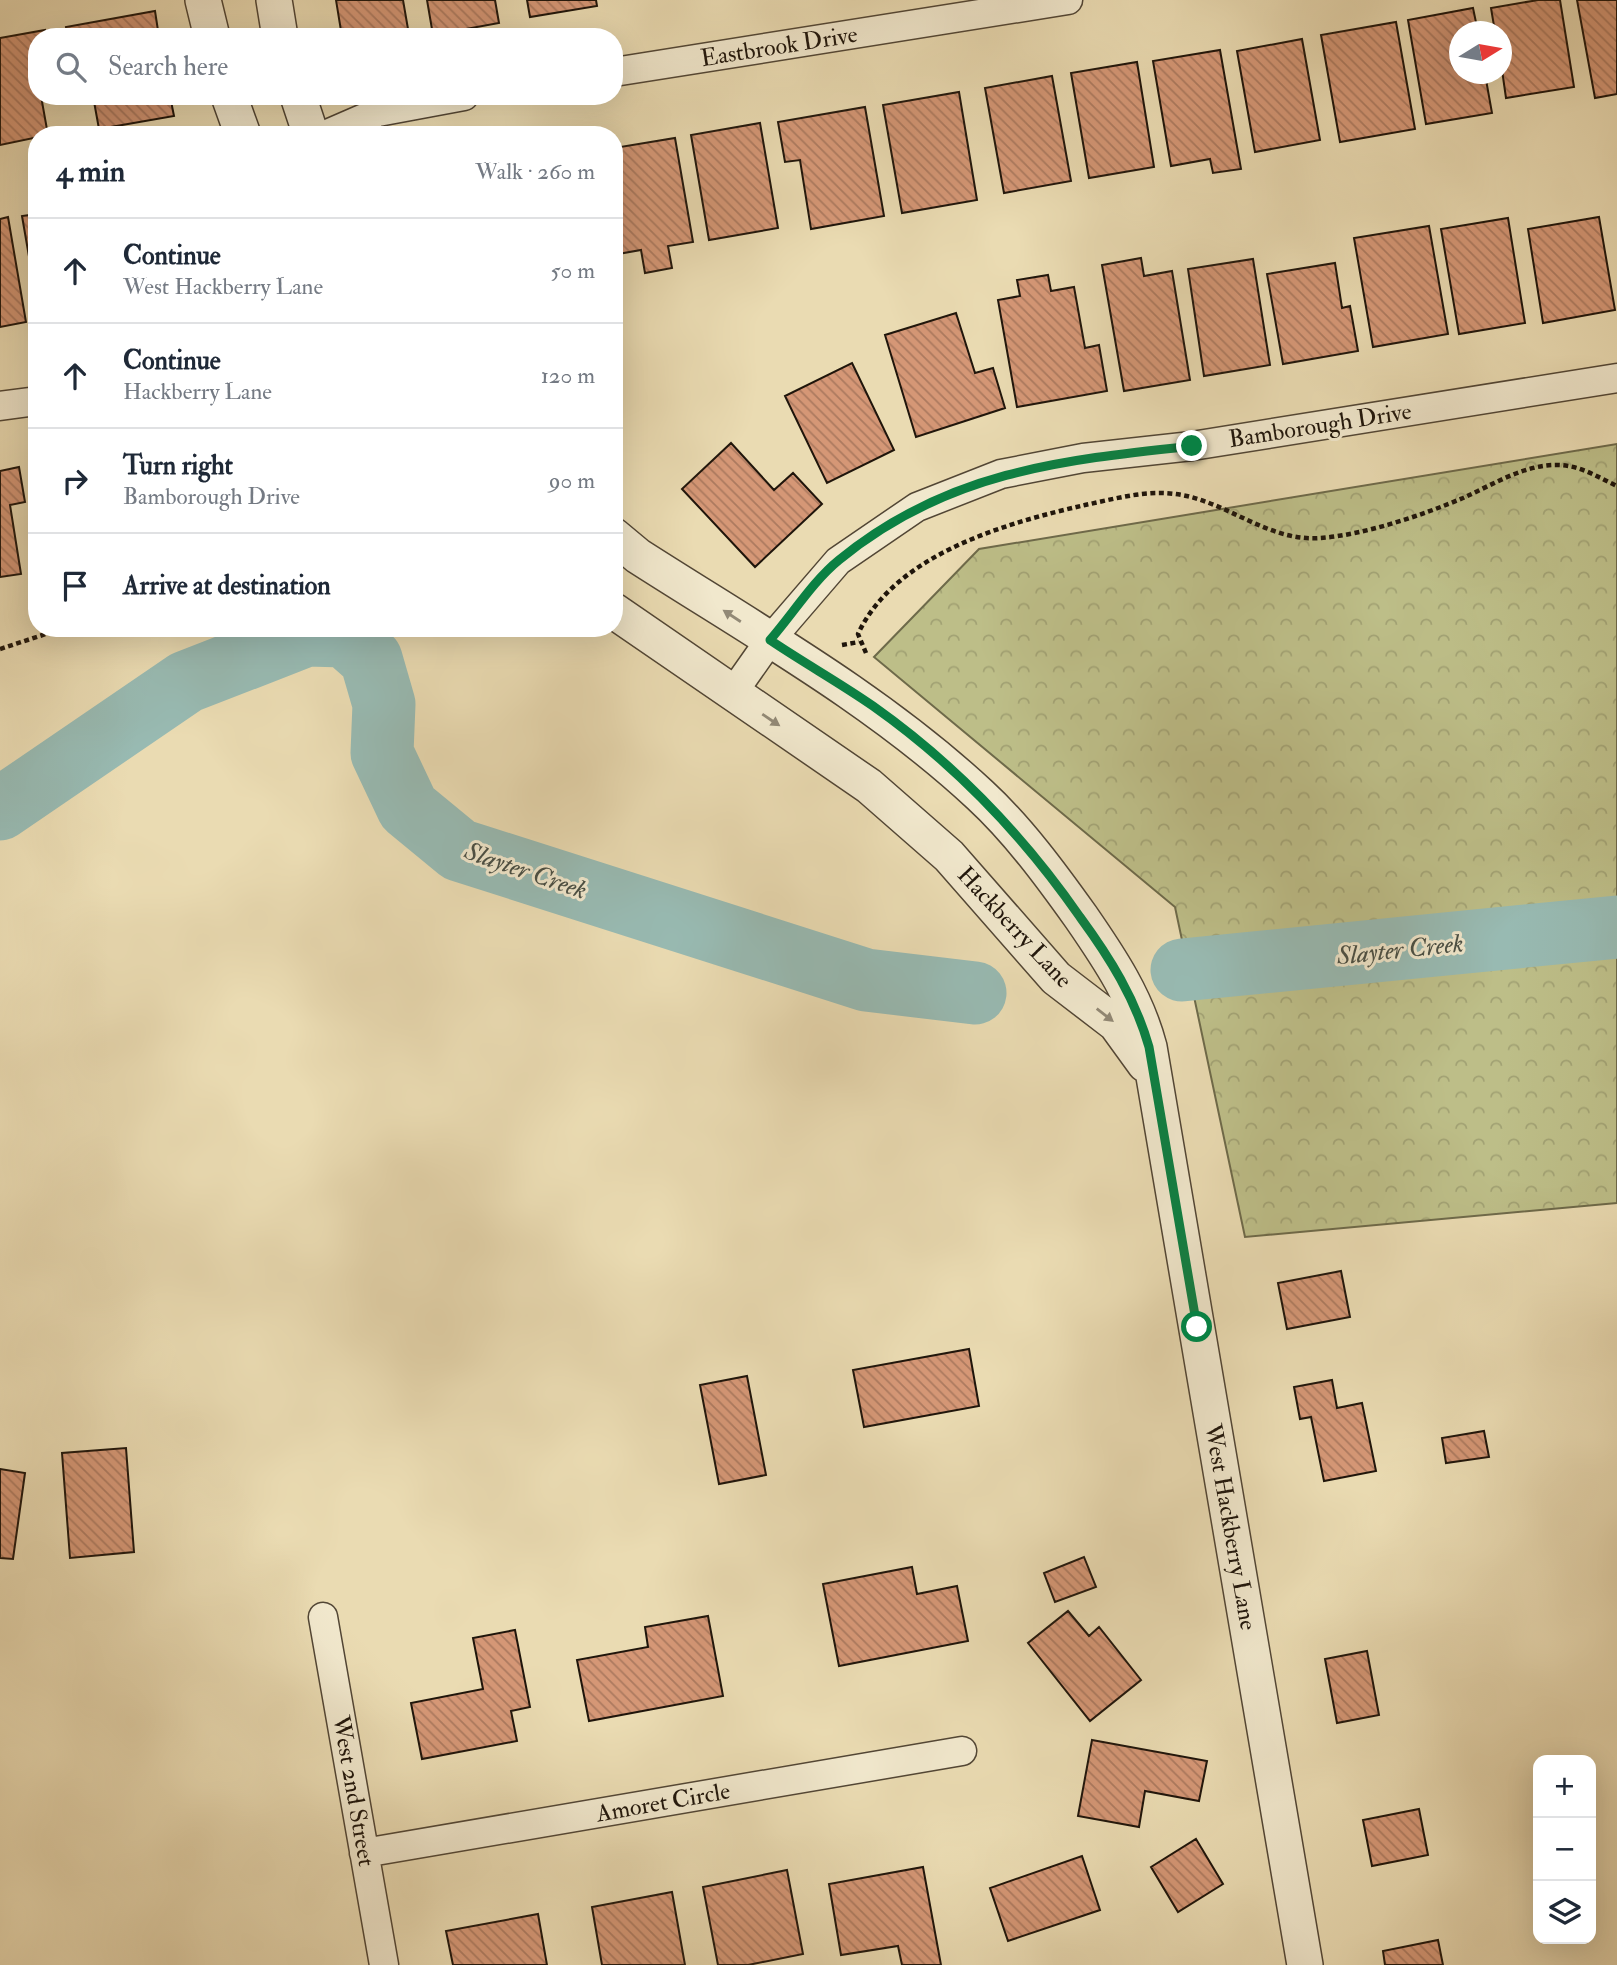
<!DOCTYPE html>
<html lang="en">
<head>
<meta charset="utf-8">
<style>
  :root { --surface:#fff; --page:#f2f2f3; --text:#1f2937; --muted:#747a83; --line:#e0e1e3 }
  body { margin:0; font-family:"IM FELL Double Pica",serif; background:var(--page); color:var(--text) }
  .controls { position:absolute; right:21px; bottom:21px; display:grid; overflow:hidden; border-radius:14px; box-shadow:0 7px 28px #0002 }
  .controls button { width:63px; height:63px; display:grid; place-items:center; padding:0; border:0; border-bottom:2px solid var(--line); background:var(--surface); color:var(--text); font:35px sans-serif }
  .compass { position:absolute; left:1449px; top:21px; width:63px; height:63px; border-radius:50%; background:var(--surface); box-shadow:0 7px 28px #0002; rotate:79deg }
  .stop { position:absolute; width:21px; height:21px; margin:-16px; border:5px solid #0b8043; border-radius:50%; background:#fff }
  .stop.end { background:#0b8043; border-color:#fff; box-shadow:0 2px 7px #0008 }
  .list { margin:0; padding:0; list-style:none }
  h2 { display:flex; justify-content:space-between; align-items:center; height:91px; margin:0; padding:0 28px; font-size:30px }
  h2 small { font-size:23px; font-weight:400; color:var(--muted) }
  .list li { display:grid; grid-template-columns:46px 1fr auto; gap:21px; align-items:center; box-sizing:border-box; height:105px; padding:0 28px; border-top:2px solid var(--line) }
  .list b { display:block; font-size:26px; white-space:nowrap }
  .list p { margin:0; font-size:23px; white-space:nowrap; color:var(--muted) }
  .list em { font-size:23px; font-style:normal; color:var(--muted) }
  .icon { flex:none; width:38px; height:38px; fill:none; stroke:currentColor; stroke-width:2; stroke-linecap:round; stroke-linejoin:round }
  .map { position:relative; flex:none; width:1617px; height:1965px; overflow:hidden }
  .search { position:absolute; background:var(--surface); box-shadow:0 7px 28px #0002; left:28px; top:28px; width:595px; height:77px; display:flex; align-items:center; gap:18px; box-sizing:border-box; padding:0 24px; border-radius:28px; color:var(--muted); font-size:26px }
  .panel { position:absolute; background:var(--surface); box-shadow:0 7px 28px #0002; left:28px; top:126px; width:595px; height:511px; border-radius:28px }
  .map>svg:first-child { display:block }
  .forest { fill:url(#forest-crowns); stroke:#6e6a4a; stroke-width:2 }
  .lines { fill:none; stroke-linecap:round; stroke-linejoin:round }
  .river { stroke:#98bab2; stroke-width:63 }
  .building { fill:url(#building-back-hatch); stroke:#1f150b; stroke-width:2 }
  .minor-casing { stroke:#524635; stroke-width:31 }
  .tertiary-casing { stroke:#524635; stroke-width:38 }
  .path { stroke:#1f150b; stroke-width:4.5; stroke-dasharray:5 3.5; stroke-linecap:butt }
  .minor { stroke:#f1e8cd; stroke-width:28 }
  .tertiary { stroke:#f1e8cd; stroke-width:35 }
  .oneway { fill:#928976 }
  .route { stroke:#0b8043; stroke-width:9 }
  .labels { text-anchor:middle; stroke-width:6; stroke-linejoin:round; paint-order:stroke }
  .street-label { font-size:24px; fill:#1f150b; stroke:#f1e8cd }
  .water-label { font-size:26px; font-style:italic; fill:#494f45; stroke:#f1e8cd }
</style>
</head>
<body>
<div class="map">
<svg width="1617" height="1965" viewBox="0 0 1617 1965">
  <defs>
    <pattern id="forest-crowns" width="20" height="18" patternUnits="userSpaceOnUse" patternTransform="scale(1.75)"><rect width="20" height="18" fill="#bdbe88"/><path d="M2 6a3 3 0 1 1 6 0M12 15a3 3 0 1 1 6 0" fill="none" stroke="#a2a274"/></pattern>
    <pattern id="building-back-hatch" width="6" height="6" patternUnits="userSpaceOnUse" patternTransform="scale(1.75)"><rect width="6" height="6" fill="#d59776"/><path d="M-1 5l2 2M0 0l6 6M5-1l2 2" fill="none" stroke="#ac7a5f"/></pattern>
  </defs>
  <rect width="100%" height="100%" fill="#eadbb2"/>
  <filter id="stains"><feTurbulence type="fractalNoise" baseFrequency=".00286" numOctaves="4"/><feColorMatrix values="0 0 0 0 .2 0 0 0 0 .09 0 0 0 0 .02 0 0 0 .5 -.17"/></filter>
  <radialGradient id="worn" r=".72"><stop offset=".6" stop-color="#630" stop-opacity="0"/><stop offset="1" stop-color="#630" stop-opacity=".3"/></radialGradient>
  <path class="forest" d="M1617 444V1203L1245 1237 1175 907 874 657 979 549Z"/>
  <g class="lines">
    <path class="river" d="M0 809 186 682 307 635 345 636 371 659 384 704 382 753 408 808 459 850 866 980 975 993
      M1182 970 1617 927"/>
  </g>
  <path class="building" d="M336 0H403L408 29 342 37Z
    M427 0H495L499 23 433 35Z
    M527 0H596L597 6 530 17Z
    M1538 0H1560L1574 87 1506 98 1502 70V32H1495L1491 8Z
    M1577 0H1617V94L1595 98Z
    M1473 8 1478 32H1460V74H1485L1492 113 1426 124 1408 20Z
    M155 11 159 37H68L66 27Z
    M1396 22 1415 129 1340 142 1321 35Z
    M45 30 46 37H37V96H41L48 135 0 145V38Z
    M1302 39 1320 140 1255 152 1237 51Z
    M1220 50 1241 169 1213 173 1210 159 1171 166 1153 61Z
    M1137 62 1154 167 1089 178 1071 73Z
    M1052 76 1071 181 1004 193 985 88Z
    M959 92 977 200 902 213 883 105Z
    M93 96H170L174 116 99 129Z
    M865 107 884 216 811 229 800 160 785 162 778 122Z
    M760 123 778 228 709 240 691 135Z
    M675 138 693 242 668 246 672 268 645 273 641 250 618 254 614 235V148Z
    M37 214V303L22 216Z
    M8 217 26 322 0 327V219Z
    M1599 217 1615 310 1543 323 1528 229Z
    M1508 218 1525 323 1459 334 1441 229Z
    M1429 226 1448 334 1373 347 1354 238Z
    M1141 258 1144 276 1172 271 1190 380 1124 391 1102 265Z
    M1253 259 1270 365 1204 376 1188 269Z
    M1335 263 1342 308 1350 306 1358 351 1283 364 1267 274Z
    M1048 275 1051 291 1074 287 1085 348 1099 345 1107 391 1017 407 998 300 1020 296 1017 280Z
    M956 313 975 373 993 368 1005 408 916 437 885 335Z
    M852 363 894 450 827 483 785 396Z
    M731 443 774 490 793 473 822 504 755 567 682 489Z
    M19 467 25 502 10 505 21 574 0 577V471Z
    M1341 1271 1350 1317 1287 1329 1278 1283Z
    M969 1349 979 1406 864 1427 853 1370Z
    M747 1376 766 1475 719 1484 700 1385Z
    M1332 1380 1337 1408 1362 1403 1376 1471 1324 1481 1311 1417 1300 1419 1294 1387Z
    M1484 1431 1489 1457 1446 1463 1442 1438Z
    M126 1448 134 1552 70 1558 62 1453Z
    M0 1469 25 1473 13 1559 0 1558Z
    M1084 1557 1096 1587 1055 1602 1044 1573Z
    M912 1567 917 1594 957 1586 968 1641 839 1666 823 1584Z
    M1068 1611 1089 1636 1099 1627 1141 1680 1090 1721 1028 1643Z
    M708 1616 723 1696 589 1721 577 1660 648 1647 645 1627Z
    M515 1630 530 1707 511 1711 517 1741 422 1759 411 1703 483 1689 473 1638Z
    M1367 1651 1379 1715 1337 1723 1325 1659Z
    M1092 1740 1207 1761 1199 1801 1145 1791 1139 1827 1078 1816Z
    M1419 1809 1428 1855 1372 1866 1363 1820Z
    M1196 1839 1223 1884 1178 1912 1151 1867Z
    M1082 1856 1100 1910 1008 1941 990 1888Z
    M923 1867 941 1965H902L898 1946 841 1955 829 1884Z
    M787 1870 803 1954 748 1965H718L703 1887Z
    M672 1892 685 1965H602L592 1907Z
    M538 1914 547 1965H453L446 1931Z
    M1438 1940 1443 1965H1385L1383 1951Z"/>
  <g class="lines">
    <g class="minor-casing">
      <path id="minor" d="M614 72 1068 0
        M325 135 378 112 464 96
        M0 406 37 401
        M732 694 770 640 838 561 917 507 1001 474 1083 458 1192 446 1617 378
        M323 1617 384 1965
        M364 1853 962 1751"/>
    </g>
    <g class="tertiary-casing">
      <path id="tertiary" d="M203 0 212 37
        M274 0 280 37
        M229 96 243 135
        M298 96 311 135
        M614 536 638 556C755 631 878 700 980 795 1018 830 1051 875 1081 917 1110 959 1136 998 1149 1047L1305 1965
        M614 611 869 786 949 856 1056 978 1116 1024 1145 1064"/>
    </g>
    <path class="path" d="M842 645 859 642
      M0 649 64 628
      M866 653 858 634C895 554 1006 523 1085 505 1114 499 1145 490 1175 494 1226 500 1267 542 1320 538 1364 535 1423 515 1463 498 1492 485 1525 464 1558 465 1579 465 1598 477 1617 486"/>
    <use href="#minor" class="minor"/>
    <use href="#tertiary" class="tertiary"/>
  </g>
  <defs><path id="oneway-solid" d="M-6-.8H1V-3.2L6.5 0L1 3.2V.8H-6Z" transform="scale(1.75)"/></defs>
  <g class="oneway">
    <use href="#oneway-solid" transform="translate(732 616) rotate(-147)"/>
    <use href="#oneway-solid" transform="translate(771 720) rotate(34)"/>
    <use href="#oneway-solid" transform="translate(1105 1015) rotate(38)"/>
  </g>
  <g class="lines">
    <path class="route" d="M1192 446C1061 460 946 472 839 560 813 581 792 615 770 640 804 663 840 683 873 706 955 764 1023 835 1080 917 1110 958 1135 998 1149 1047L1197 1327"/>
  </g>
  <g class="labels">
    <g class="street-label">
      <text transform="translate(779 46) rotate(-9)" y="8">Eastbrook Drive</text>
      <text transform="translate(1320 425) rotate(-9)" y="8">Bamborough Drive</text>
      <text transform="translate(1015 927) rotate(47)" y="8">Hackberry Lane</text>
      <text transform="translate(1231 1527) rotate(80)" y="8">West Hackberry Lane</text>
      <text transform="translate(354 1791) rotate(80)" y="8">West 2nd Street</text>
      <text transform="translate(663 1802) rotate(-10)" y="8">Amoret Circle</text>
    </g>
    <g class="water-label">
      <text transform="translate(526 870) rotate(19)" y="9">Slayter Creek</text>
      <text transform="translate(1400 949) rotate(-6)" y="9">Slayter Creek</text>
    </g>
  </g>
  <rect width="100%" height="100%" filter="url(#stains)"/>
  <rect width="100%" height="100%" fill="url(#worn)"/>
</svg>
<div class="controls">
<button>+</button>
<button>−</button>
<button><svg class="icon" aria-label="layers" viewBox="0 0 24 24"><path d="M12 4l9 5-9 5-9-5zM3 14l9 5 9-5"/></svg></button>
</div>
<svg class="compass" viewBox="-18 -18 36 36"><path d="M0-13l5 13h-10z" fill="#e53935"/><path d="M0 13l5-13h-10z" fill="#747a83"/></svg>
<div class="stop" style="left:1197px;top:1327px"></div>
<div class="stop end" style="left:1192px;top:446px"></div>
<div class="search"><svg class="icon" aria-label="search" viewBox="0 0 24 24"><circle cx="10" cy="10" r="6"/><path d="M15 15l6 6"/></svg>Search here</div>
<section class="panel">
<h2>4 min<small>Walk · 260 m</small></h2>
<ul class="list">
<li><svg class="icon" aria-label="ahead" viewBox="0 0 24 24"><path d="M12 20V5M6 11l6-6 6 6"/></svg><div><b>Continue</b><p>West Hackberry Lane</p></div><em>50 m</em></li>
<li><svg class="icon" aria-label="ahead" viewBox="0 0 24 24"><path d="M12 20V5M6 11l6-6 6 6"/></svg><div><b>Continue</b><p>Hackberry Lane</p></div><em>120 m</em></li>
<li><svg class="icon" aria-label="right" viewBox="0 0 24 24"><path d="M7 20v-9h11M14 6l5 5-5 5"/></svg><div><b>Turn right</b><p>Bamborough Drive</p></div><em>90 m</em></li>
<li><svg class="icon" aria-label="arrive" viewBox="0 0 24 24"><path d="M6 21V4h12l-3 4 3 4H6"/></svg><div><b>Arrive at destination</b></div></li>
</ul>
</section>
</div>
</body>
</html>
